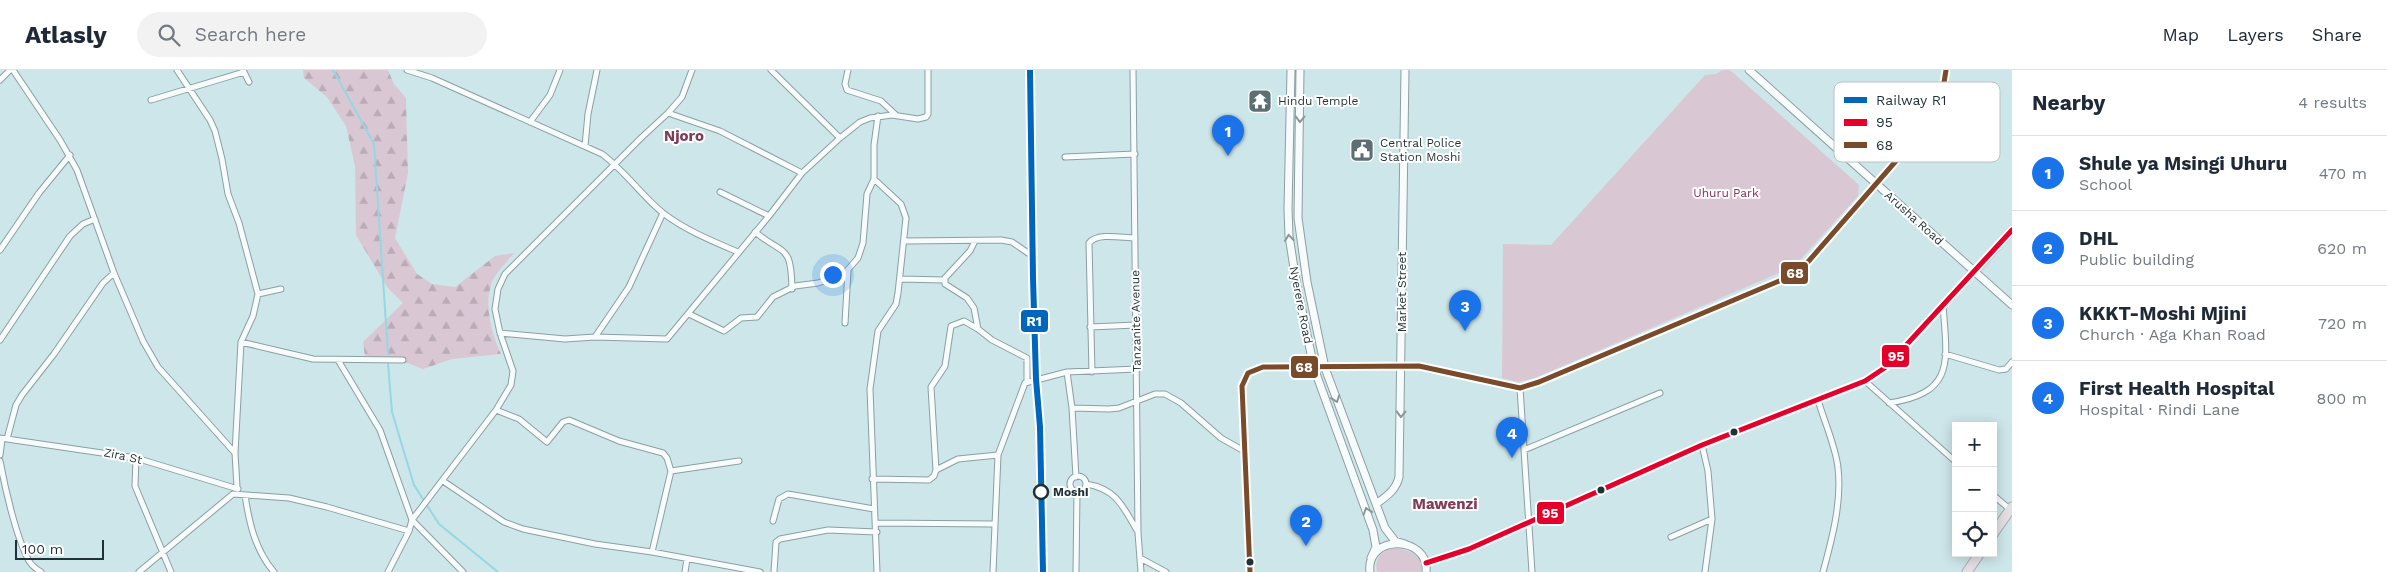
<!DOCTYPE html>
<html lang="en">
<head>
<meta charset="utf-8">
<style>
  :root { --surface:#fff; --page:#f2f2f3; --text:#1f2937; --muted:#747a83; --line:#e0e1e3; --accent:#1a73e8 }
  body { margin:0; font-family:"Work Sans",sans-serif; background:var(--page); color:var(--text) }
  .controls { position:absolute; right:15px; bottom:15px; display:grid; overflow:hidden; border-radius:0px; box-shadow:0 2px 12px #0003 }
  .controls button { width:45px; height:45px; display:grid; place-items:center; padding:0; border:0; border-bottom:1px solid var(--line); background:var(--surface); color:var(--text); font:25px sans-serif }
  .scale { position:absolute; left:15px; bottom:12px; width:89px; box-sizing:border-box; padding-left:5px; border:2px solid #1f3134; border-top:0; font-size:14px; line-height:18px; white-space:nowrap; color:#1f3134; -webkit-text-stroke:4px #fff; paint-order:stroke }
  .you { position:absolute; left:832px; top:204px; width:18px; height:18px; margin:-12px; border:4px solid #fff; border-radius:50%; background:#1a73e8; box-shadow:0 0 0 8px #1a73e833 }
  .badge { display:grid; place-items:center; width:32px; height:32px; border-radius:50%; background:var(--accent); color:#fff; font-size:16px; font-weight:700 }
  .pin { position:absolute; translate:-50% -41px; filter:drop-shadow(0 1px 2px #0008) }
  .pin::after { content:''; position:absolute; top:26px; width:18px; height:15px; background:inherit; clip-path:polygon(0 0,100% 0,50% 100%) }
  .list { margin:0; padding:0; list-style:none }
  h2 { display:flex; justify-content:space-between; align-items:center; height:65px; margin:0; padding:0 20px; font-size:21px }
  h2 small { font-size:16px; font-weight:400; color:var(--muted) }
  .list li { display:grid; grid-template-columns:32px 1fr auto; gap:15px; align-items:center; box-sizing:border-box; height:75px; padding:0 20px; border-top:1px solid var(--line) }
  .list b { display:block; font-size:19px; white-space:nowrap }
  .list p { margin:0; font-size:16px; white-space:nowrap; color:var(--muted) }
  .list em { font-size:16px; font-style:normal; color:var(--muted) }
  .icon { flex:none; width:28px; height:28px; fill:none; stroke:currentColor; stroke-width:2; stroke-linecap:round; stroke-linejoin:round }
  .map { position:relative; flex:none; width:2012px; height:502px; overflow:hidden }
  header { display:flex; align-items:center; gap:30px; box-sizing:border-box; height:70px; padding:0 25px; background:var(--surface); border-bottom:1px solid var(--line) }
  header strong { font-size:24px }
  nav { display:flex; gap:28px; margin-inline-start:auto; font-size:18px }
  .search { width:350px; height:45px; background:var(--page); display:flex; align-items:center; gap:12px; box-sizing:border-box; padding:0 18px; border-radius:28px; color:var(--muted); font-size:19px }
  main { display:flex }
  aside { flex:1; background:var(--surface) }
  .map>svg:first-child { display:block }
  .forest { fill:url(#forest-firs) }
  .green { fill:#d9c8d3 }
  .lines { fill:none; stroke-linecap:round; stroke-linejoin:round }
  .stream { stroke:#94d8e3; stroke-width:2 }
  .street-casing { stroke:#8c9fa2; stroke-width:7 }
  .secondary-casing { stroke:#8c9fa2; stroke-width:9 }
  .highway-casing { stroke:#aaadb2; stroke-width:11 }
  .street { stroke:#f8fbfc; stroke-width:5 }
  .secondary { stroke:#f8fbfc; stroke-width:7 }
  .highway { stroke:#e4dfe3; stroke-width:9 }
  .bus-1-casing { stroke:#fff; stroke-width:9 }
  .bus-2-casing { stroke:#fff; stroke-width:9 }
  .bus-1 { stroke:#e4002b; stroke-width:5 }
  .bus-2 { stroke:#7a4b2a; stroke-width:5 }
  .rail-1-casing { stroke:#fff; stroke-width:10 }
  .rail-1 { stroke:#0065bd; stroke-width:6 }
  .oneway { stroke:#8c9698 }
  .bus-dot { fill:#1f3134; stroke:#fff; stroke-width:2 }
  .stop-dot { fill:#fff; stroke:#1f3134; stroke-width:2.5 }
  .labels { text-anchor:middle; stroke-width:4; stroke-linejoin:round; paint-order:stroke }
  .poi-label { font-size:12px; fill:#1f3134; stroke:#fff; text-anchor:start }
  .park-label { font-size:12px; fill:#823253; stroke:#fff }
  .street-label { font-size:12px; fill:#1f3134; stroke:#fff }
  .stop-label { font-size:12px; font-weight:bold; fill:#1f3134; stroke:#fff; text-anchor:start }
  .quarter-label { font-size:15px; font-weight:bold; fill:#803b56; stroke:#fff }
  .key { fill:#fff; stroke:#bcc1c2; stroke-width:1 }
  .key-label { font-size:14px; fill:#1f3134 }
  .line-badge { stroke:#fff; stroke-width:2 }
  .badge-label { font-size:14px; text-anchor:middle; font-weight:bold; fill:#fff }
</style>
</head>
<body>
<header>
<strong>Atlasly</strong>
<div class="search"><svg class="icon" aria-label="search" viewBox="0 0 24 24"><circle cx="10" cy="10" r="6"/><path d="M15 15l6 6"/></svg>Search here</div>
<nav><a>Map</a><a>Layers</a><a>Share</a></nav>
</header>
<main>
<div class="map">
<svg width="2012" height="502" viewBox="0 0 2012 502">
  <defs>
    <pattern id="forest-firs" width="22" height="20" patternUnits="userSpaceOnUse" patternTransform="scale(1.25)"><rect width="22" height="20" fill="#d9c8d3"/><path d="M5 1l3.5 6h-7zM16 11l3.5 6h-7z" fill="#baacb6"/></pattern>
  </defs>
  <rect width="100%" height="100%" fill="#cde6e9"/>
  <path class="forest" d="M303 0H388L394 14 406 28 408 103 395 168 417 204 432 214 455 217 495 186 514 183C507 192 494 204 491 215 484 237 492 265 501 284L452 289 423 299 398 289 365 286 363 272 403 233 387 217 356 165 355 96 346 56 327 27 304 8Z"/>
  <path class="green" d="M1722 0H1730L1859 115 1858 126 1800 190 1788 199 1535 308 1518 312 1502 308 1503 174 1551 175 1705 5 1716 4Z
    M1394 478C1408 480 1424 484 1421 502H1377C1374 489 1380 481 1394 478Z"/>
  <g class="lines">
    <path class="stream" d="M333 0 374 74 388 284
      M388 294 392 342 414 415 439 454 498 502"/>
    <g class="street-casing">
      <path id="street" d="M13 0 60 70 77 100 114 203 143 271 158 297 235 383
        M177 0 210 50 215 61 222 89 228 124 239 153 258 224 253 246 241 272 235 383 237 417
        M243 0 249 12
        M407 0 432 8 602 84C625 101 641 125 663 143 685 160 712 171 738 182
        M771 0 840 68
        M848 0 845 14 847 20 881 31 896 45
        M1133 0 1138 463 1141 502
        M0 10 10 0
        M151 30 244 2
        M668 43 720 61 802 103
        M530 52 550 25 560 0
        M585 76 588 44 597 0
        M1065 87 1135 84
        M874 109 901 134 906 148 898 223 896 234 878 261 870 319 877 502
        M720 122 769 146
        M755 162C785 186 791 174 792 219
        M905 171 1001 170 1012 172 1028 183
        M975 171 970 181 945 208V214L967 228 974 238 978 259 992 270 1027 288V311
        M0 180 39 123 70 85
        M901 209 944 210
        M258 224 281 219
        M689 244 724 261 741 248 757 247 773 227 795 216 818 213 844 204 858 188 863 173 867 124 874 109V75L878 46
        M845 253 848 201
        M1090 257 1136 255
        M500 263 565 269 595 267 667 269 769 146 802 103 840 68 860 52 870 48 892 45 918 49 926 47 928 44V0
        M595 267 629 217 663 143
        M0 270 70 166 83 154 95 149
        M241 272 313 289 403 290
        M1945 284 1999 300 2006 299 2012 292
        M338 290 380 360 412 450 463 502
        M1067 302 1072 338 1076 407
        M1092 302 1089 173C1098 162 1122 168 1135 168
        M1865 311 1956 392
        M1520 318 1532 502
        M1818 330C1824 351 1836 377 1838 398 1842 432 1832 469 1823 502
        M1889 333C1956 323 1947 291 1943 235
        M1072 338 1109 339 1119 338 1155 324H1165L1181 333 1221 368 1244 381
        M496 340 519 349 547 372 563 352 569 350 619 371 663 383 667 388 671 401 652 482
        M0 368 136 388 238 419
        M7 369 16 335 22 325 54 284 103 213 114 203
        M1702 375 1708 401 1712 449 1705 502
        M1524 380 1660 323
        M0 385 2 369
        M136 388 135 416 171 502
        M0 391C5 418 16 467 29 491 32 496 36 499 41 502
        M936 400 931 317 945 296 951 256 964 251 978 259
        M671 401 739 391
        M1070 414a8 8 0 1 1 16 0a8 8 0 1 1-16 0Z
        M872 409 929 410 934 406 936 400 958 389 998 385
        M443 411 504 452 523 459 595 474 652 482 760 502
        M1086 414C1117 419 1123 437 1138 462
        M245 425C249 452 255 480 274 502
        M1993 425 2012 441
        M773 451 779 429 788 424 874 439
        M876 453 994 454
        M1671 467 1712 449
        M1140 488 1166 502
        M1426 493 1469 479 1702 375 1865 311 1886 297 1975 201
        M139 502 233 424 289 428 327 437 409 461
        M388 502 409 461 412 450 496 340 511 315 513 301 500 263 495 239 498 219 505 204 642 67 668 43 682 27 692 0
        M685 502 687 489
        M774 502 776 472 780 469 828 460 877 462
        M993 502 998 385 1025 313 1067 302 1137 299
        M1076 502 1077 421
        M1250 502 1242 316 1248 303 1263 297 1419 296 1520 318 1539 312 1791 206 1807 193 1930 52 1941 31 1946 0"/>
    </g>
    <g class="secondary-casing">
      <path id="secondary" d="M1291 0 1288 139 1289 166 1297 217 1314 298 1373 460 1376 477 1371 488
        M1300 0 1298 148 1307 212 1325 298 1385 458 1395 471 1405 474
        M1749 0 2012 235
        M1975 201 2012 160
        M1376 434C1387 426 1396 420 1399 407L1405 0
        M1370 502C1365 464 1430 465 1426 502"/>
    </g>
    <g class="highway-casing">
      <path id="highway" d="M1993 464 2012 437
        M1967 502 1980 483"/>
    </g>
    <use href="#street" class="street"/>
    <use href="#secondary" class="secondary"/>
    <use href="#highway" class="highway"/>
    <g class="bus-1-casing">
      <path id="bus-1" d="M1426 493 1469 479 1702 375 1865 311 1886 297 2012 160"/>
    </g>
    <g class="bus-2-casing">
      <path id="bus-2" d="M1250 502 1242 316 1248 303 1263 297 1419 296 1520 318 1539 312 1791 206 1807 193 1930 52 1941 31 1946 0"/>
    </g>
    <use href="#bus-1" class="bus-1"/>
    <use href="#bus-2" class="bus-2"/>
    <g class="rail-1-casing">
      <path id="rail-1" d="M1030 0 1033 208 1036 309 1040 357 1043 502"/>
    </g>
    <use href="#rail-1" class="rail-1"/>
  </g>
  <defs><path id="oneway-chevron" d="M-2-3.5L2.5 0L-2 3.5" fill="none" stroke-width="1.6" stroke-linecap="round" stroke-linejoin="round" transform="scale(1.25)"/></defs>
  <g class="oneway">
    <use href="#oneway-chevron" transform="translate(1300 49) rotate(91)"/>
    <use href="#oneway-chevron" transform="translate(1289 168) rotate(-96)"/>
    <use href="#oneway-chevron" transform="translate(1336 329) rotate(70)"/>
    <use href="#oneway-chevron" transform="translate(1401 344) rotate(91)"/>
    <use href="#oneway-chevron" transform="translate(1367 441) rotate(-109)"/>
  </g>
  <defs>
    <g id="temple-square" transform="scale(1.25)"><rect x="-9" y="-9" width="18" height="18" rx="4" fill="#5c7073" stroke="#fff"/><path d="M0-6L5-2H3V0L6.5 2.5H4V6H1.5V3h-3V6H-4V2.5H-6.5L-3 0V-2H-5Z" fill="#fff"/></g>
    <g id="civic-square" transform="scale(1.25)"><rect x="-9" y="-9" width="18" height="18" rx="4" fill="#5c7073" stroke="#fff"/><path d="M-.6-6.5H3V-4.5H.6V-3L4-1V1h2V6H-6V1h2V-1L-.6-3ZM-1.2 2.5V6h2.4V2.5Z" fill="#fff"/></g>
  </defs>
  <g fill-rule="evenodd">
    <use href="#temple-square" x="1260" y="31"/>
    <use href="#civic-square" x="1362" y="80"/>
  </g>
  <g class="bus-dot">
    <circle cx="1734" cy="362" r="4.5"/>
    <circle cx="1601" cy="420" r="4.5"/>
    <circle cx="1250" cy="492" r="4.5"/>
  </g>
  <circle class="stop-dot" cx="1041" cy="422" r="7"/>
  <g class="labels">
    <g class="poi-label">
      <text x="1278" y="35">Hindu Temple</text>
      <text x="1380" y="77">Central Police<tspan x="1380" dy="14">Station Moshi</tspan></text>
    </g>
    <g class="park-label">
      <text x="1726" y="127">Uhuru Park</text>
    </g>
    <g class="street-label">
      <text transform="translate(1914 148) rotate(42)" y="4">Arusha Road</text>
      <text transform="translate(1402 222) rotate(-90)" y="4">Market Street</text>
      <text transform="translate(1301 235) rotate(79)" y="4">Nyerere Road</text>
      <text transform="translate(1136 251) rotate(-91)" y="4">Tanzanite Avenue</text>
      <text transform="translate(123 386) rotate(12)" y="4">Zira St</text>
    </g>
    <g class="stop-label">
      <text x="1053" y="426">Moshi</text>
    </g>
    <g class="quarter-label">
      <text x="684" y="71">Njoro</text>
      <text x="1445" y="439">Mawenzi</text>
    </g>
  </g>
  <rect x="1834" y="12" width="166" height="80" rx="8" class="key"/>
  <rect x="1844" y="27" width="23" height="6" fill="#0065bd"/>
  <rect x="1844" y="49" width="23" height="7" fill="#e4002b"/>
  <rect x="1844" y="72" width="23" height="6" fill="#7a4b2a"/>
  <g class="key-label">
    <text x="1876" y="35">Railway R1</text>
    <text x="1876" y="57">95</text>
    <text x="1876" y="80">68</text>
  </g>
  <g class="line-badge">
    <rect x="1780" y="191" width="29" height="24" rx="5" fill="#7a4b2a"/>
    <rect x="1020" y="239" width="29" height="24" rx="5" fill="#0065bd"/>
    <rect x="1881" y="274" width="29" height="24" rx="5" fill="#e4002b"/>
    <rect x="1290" y="285" width="29" height="24" rx="5" fill="#7a4b2a"/>
    <rect x="1536" y="431" width="29" height="24" rx="5" fill="#e4002b"/>
  </g>
  <g class="badge-label">
    <text x="1795" y="208">68</text>
    <text x="1034" y="256">R1</text>
    <text x="1896" y="291">95</text>
    <text x="1304" y="302">68</text>
    <text x="1550" y="448">95</text>
  </g>
</svg>
<div class="controls">
<button>+</button>
<button>−</button>
<button><svg class="icon" aria-label="locate" viewBox="0 0 24 24"><circle cx="12" cy="12" r="6"/><path d="M12 2v4M12 18v4M2 12h4M18 12h4"/></svg></button>
</div>
<div class="scale">100 m</div>
<div class="you"></div>
<div class="pin badge" style="left:1228px;top:86px">1</div>
<div class="pin badge" style="left:1306px;top:476px">2</div>
<div class="pin badge" style="left:1465px;top:261px">3</div>
<div class="pin badge" style="left:1512px;top:388px">4</div>
</div>
<aside>
<h2>Nearby<small>4 results</small></h2>
<ul class="list">
<li><span class="badge">1</span><div><b>Shule ya Msingi Uhuru</b><p>School</p></div><em>470 m</em></li>
<li><span class="badge">2</span><div><b>DHL</b><p>Public building</p></div><em>620 m</em></li>
<li><span class="badge">3</span><div><b>KKKT-Moshi Mjini</b><p>Church · Aga Khan Road</p></div><em>720 m</em></li>
<li><span class="badge">4</span><div><b>First Health Hospital</b><p>Hospital · Rindi Lane</p></div><em>800 m</em></li>
</ul>
</aside>
</main>
</body>
</html>
